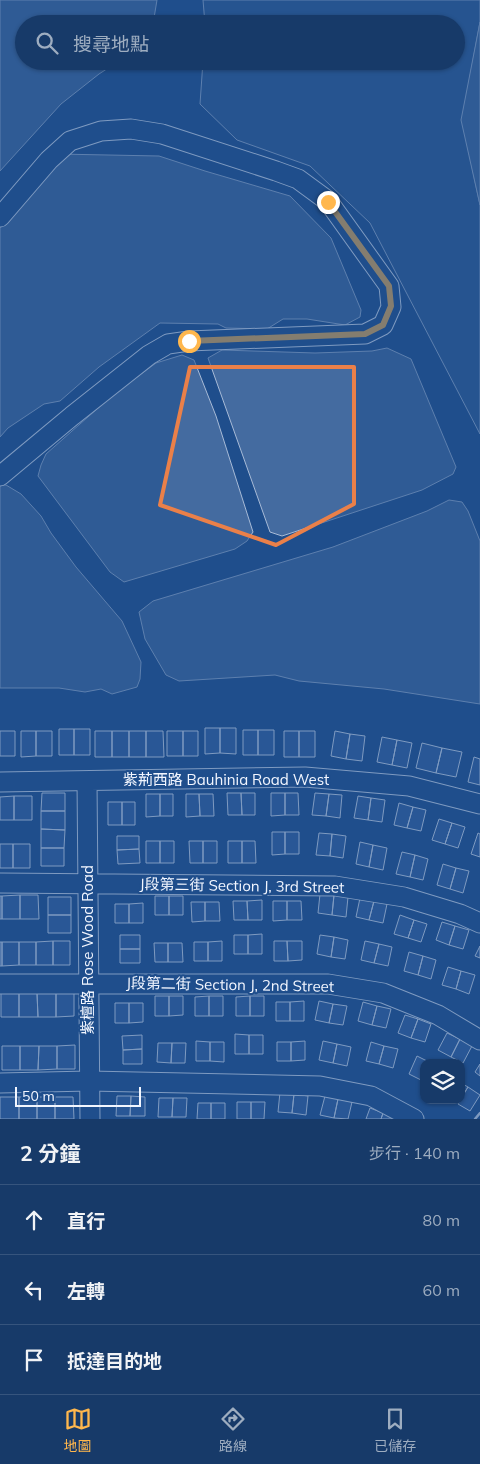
<!DOCTYPE html>
<html lang="zh-TW">
<head>
<meta charset="utf-8">
<style>
  :root { --surface:#173a69; --page:#244571; --text:#f1f3f6; --muted:#9eadc0; --line:#36547d; --accent:#ffb74d }
  body { margin:0; font-family:Mulish,"Noto Sans TC",sans-serif; background:var(--page); color:var(--text) }
  .controls { position:absolute; right:15px; bottom:15px; display:grid; overflow:hidden; border-radius:10px; box-shadow:0 1px 4px #0004 }
  .controls button { width:45px; height:45px; display:grid; place-items:center; padding:0; border:0; border-bottom:1px solid var(--line); background:var(--surface); color:var(--text); font:25px sans-serif }
  .scale { position:absolute; left:15px; bottom:12px; width:126px; box-sizing:border-box; padding-left:5px; border:2px solid #f2f6ff; border-top:0; font-size:14px; line-height:18px; white-space:nowrap; color:#f2f6ff; -webkit-text-stroke:4px #1f4e8c; paint-order:stroke }
  .stop { position:absolute; width:15px; height:15px; margin:-11px; border:4px solid #ffb74d; border-radius:50%; background:#fff }
  .stop.end { background:#ffb74d; border-color:#fff; box-shadow:0 1px 5px #0008 }
  .list { margin:0; padding:0; list-style:none }
  h2 { display:flex; justify-content:space-between; align-items:center; height:65px; margin:0; padding:0 20px; font-size:21px }
  h2 small { font-size:16px; font-weight:400; color:var(--muted) }
  .list li { display:grid; grid-template-columns:32px 1fr auto; gap:15px; align-items:center; box-sizing:border-box; height:70px; padding:0 20px; border-top:1px solid var(--line) }
  .list b { display:block; font-size:19px; white-space:nowrap }
  .list em { font-size:16px; font-style:normal; color:var(--muted) }
  .icon { flex:none; width:28px; height:28px; fill:none; stroke:currentColor; stroke-width:2; stroke-linecap:round; stroke-linejoin:round }
  .map { position:relative; flex:none; width:480px; height:1119px; overflow:hidden }
  .search { position:absolute; background:var(--surface); box-shadow:0 1px 4px #0004; left:15px; right:15px; top:15px; height:55px; display:flex; align-items:center; gap:12px; box-sizing:border-box; padding:0 18px; border-radius:28px; color:var(--muted); font-size:19px }
  .sheet { height:275px; background:var(--surface) }
  nav { display:flex; justify-content:space-around; align-items:center; box-sizing:border-box; height:70px; border-top:1px solid var(--line); background:var(--surface); font-size:14px; color:var(--muted) }
  nav a { display:grid; justify-items:center; gap:2px }
  nav .on { color:var(--accent) }
  .map>svg:first-child { display:block }
  .built { fill:#305b95; stroke:#a8bbd7 }
  .water { fill:#446ba0; stroke:#a8bbd7 }
  .building { fill:#3563a3; stroke:#f2f6ff }
  .lines { fill:none; stroke-linecap:round; stroke-linejoin:round }
  .minor-casing { stroke:#f2f6ff; stroke-width:21 }
  .minor { stroke:#1f4e8c; stroke-width:19 }
  .wall { stroke:#f2f6ff; stroke-width:2.5 }
  .route { stroke:#ffb74d; stroke-width:6 }
  .marked { fill:none; stroke:#ea8049; stroke-width:4; stroke-linejoin:round }
  .labels { text-anchor:middle; stroke-width:4; stroke-linejoin:round; paint-order:stroke }
  .street-label { font-size:15px; fill:#f2f6ff; stroke:#1f4e8c }
</style>
</head>
<body>
<div class="map">
<svg width="480" height="1119" viewBox="0 0 480 1119">
  <rect width="100%" height="100%" fill="#1f4e8c"/>
  <path class="built" d="M203 0H480V22L462 120 480 205V434L370 223 310 166 237 140 200 104 203 61H456V24H205Z"/>
  <path class="water" d="M0 0H157L153 24H24V61H119L99 74 61 104 0 171Z
    M480 22V205L461 120Z
    M57 154 159 156 205 171 290 196 331 238 361 310 360 317 345 325 307 319H283L267 329 226 328 218 324 160 323 99 367 60 401 44 404 8 428 0 437V224Z
    M387 348 411 359 456 467 453 474 422 490 282 536 270 532 208 358 222 350 315 353 372 351Z
    M182 355 194 360 216 416 253 532 247 541 235 549 124 582 110 572 38 476 41 465 46 454 114 394 156 363Z
    M0 485H6L21 494 41 516 51 533 76 567 122 621 141 662 140 679 137 687 112 694 101 689 85 692 59 688H0Z
    M449 500 462 502 468 511 480 541V704L384 689 299 681 275 675 179 681 166 675 145 639 139 612 153 601 333 547 427 511Z"/>
  <path class="building" d="M205 728H220V753L205 754Z
    M220 728H236V754L220 753Z
    M59 729H74V755H59Z
    M74 729H90V755H74Z
    M243 730H258V755H243Z
    M258 730H274V755H258Z
    M0 731H15V756H0Z
    M21 731H36V756L21 757Z
    M36 731H52V756H36Z
    M95 731H112V757H95Z
    M112 731H129V757H112Z
    M129 731H146V757H129Z
    M146 731H163L164 757H146Z
    M167 731H183V756H167Z
    M183 731H198V756H183Z
    M284 731H299V757H284Z
    M299 731H315V757H299Z
    M335 731 350 734 346 759 331 756Z
    M350 734 365 736 362 761 346 759Z
    M382 737 397 740 392 765 377 762Z
    M397 740 412 743 407 768 392 765Z
    M422 743 442 748 436 773 416 768Z
    M442 748 462 752 456 777 436 773Z
    M474 757 480 759V785L468 782Z
    M42 793H65V811H41Z
    M227 793H241L242 815H228Z
    M241 793H255V815H242Z
    M271 793H285V815L271 816Z
    M285 793H298L299 815H285Z
    M315 793 329 794 326 816 312 815Z
    M146 794H160V816L146 817Z
    M160 794H173V816H160Z
    M186 794H199L200 816 186 817Z
    M199 794H213L214 816H200Z
    M329 794 342 795 340 818 326 816Z
    M14 796H32V820H14Z
    M14 796V820H0V797Z
    M358 796 371 798 368 820 354 818Z
    M371 798 385 800 382 822 368 820Z
    M108 802H122V825H108Z
    M122 802H135V825H122Z
    M399 803 413 807 407 828 394 825Z
    M413 807 426 810 421 831 407 828Z
    M41 811H65V830L41 829Z
    M439 819 452 823 445 844 432 840Z
    M452 823 465 827 458 848 445 844Z
    M41 829 65 830 64 848H41Z
    M272 832H285V854L272 855Z
    M285 832H299V854H285Z
    M319 833 332 834 330 856 316 855Z
    M478 833 480 834V857L471 854Z
    M332 834 346 836 343 858 330 856Z
    M117 836H139V849L117 850Z
    M146 841H160V863H146Z
    M160 841H174V863H160Z
    M189 841H203V863H190Z
    M203 841H217V863H203Z
    M228 841H242V863H228Z
    M242 841H255L256 863H242Z
    M360 842 373 845 369 867 356 864Z
    M0 844H13V868H0Z
    M13 844H30V868H13Z
    M373 845 387 848 383 870 369 867Z
    M41 848H64V866H41Z
    M139 849 140 863 118 864 117 850Z
    M402 852 415 855 410 877 396 874Z
    M415 855 428 859 423 880 410 877Z
    M443 864 456 868 450 889 437 885Z
    M456 868 469 871 463 893 450 889Z
    M320 894 334 895 332 915 318 913Z
    M20 895H38L39 919H20Z
    M20 895V919H2V896Z
    M334 895 348 897 346 917 332 915Z
    M0 896H2V919H0Z
    M155 896H169V915H155Z
    M169 896H183V915H169Z
    M48 897H71V915H48Z
    M360 898 374 901 369 920 356 917Z
    M262 900V920H248L247 901Z
    M233 901H247L248 920H234Z
    M273 901H287V920L273 921Z
    M287 901H301L302 920H287Z
    M374 901 387 904 383 923 369 920Z
    M191 902H205V921L192 922Z
    M205 902H219L220 921H205Z
    M143 903V923H129V904Z
    M115 904H129V923H115Z
    M48 915H71V933H48Z
    M400 915 414 920 408 938 394 934Z
    M414 920 427 924 421 942 408 938Z
    M442 922 455 926 449 945 436 940Z
    M455 926 469 930 463 949 449 945Z
    M262 934V954H248V935Z
    M120 935H140V949H120Z
    M234 935H248V954H234Z
    M320 935 334 937 331 957 317 954Z
    M334 937 348 940 345 959 331 957Z
    M53 941H70V965H53Z
    M53 941V965H36V942Z
    M222 941V961H208V942Z
    M274 941H287L288 961H274Z
    M287 941H302V960L288 961Z
    M365 941 379 944 374 963 361 960Z
    M0 942H2V966H0Z
    M2 942H19V965L2 966Z
    M19 942H36V965H19Z
    M194 942H208V961H194Z
    M154 943H168V962H155Z
    M168 943H182L183 962H168Z
    M379 944 392 947 388 966 374 963Z
    M480 946V958L475 956Z
    M120 949H140V963H120Z
    M409 952 423 956 418 975 404 971Z
    M423 956 436 960 431 979 418 975Z
    M448 967 461 971 456 989 442 985Z
    M461 971 475 975 469 994 456 989Z
    M1 993H19V1017H1Z
    M19 993H37L38 1017H19Z
    M37 993H56V1017H38Z
    M56 993H74V1016L56 1017Z
    M155 996H169V1016H155Z
    M169 996H183V1015L169 1016Z
    M209 996V1016H195V997Z
    M209 996H223V1016H209Z
    M250 996V1016H236V997Z
    M250 996H264V1016H250Z
    M304 1001V1021H290V1002Z
    M319 1001 333 1004 329 1023 315 1020Z
    M276 1002H290V1021H276Z
    M363 1002 377 1006 372 1025 358 1021Z
    M115 1003H129V1023H115Z
    M129 1003H143V1022L129 1023Z
    M333 1004 347 1006 343 1025 329 1023Z
    M377 1006 391 1009 386 1028 372 1025Z
    M405 1015 418 1019 411 1038 398 1033Z
    M418 1019 431 1024 425 1042 411 1038Z
    M447 1033 460 1039 451 1057 438 1050Z
    M235 1034 249 1035V1054H235Z
    M142 1035V1049L123 1050 122 1036Z
    M249 1035H263V1054H249Z
    M460 1039 472 1046 463 1063 451 1057Z
    M196 1041 210 1042V1061H196Z
    M305 1041V1060L291 1061V1042Z
    M323 1041 337 1044 333 1063 319 1060Z
    M210 1042H224V1062L210 1061Z
    M277 1042H291V1061H277Z
    M371 1042 384 1046 379 1064 366 1061Z
    M158 1043H172L171 1063 157 1062Z
    M172 1043H186L185 1063H171Z
    M337 1044 351 1047 347 1066 333 1063Z
    M75 1045V1069H57V1046Z
    M2 1046H20V1070H2Z
    M20 1046H39L38 1070H20Z
    M39 1046H57V1069L38 1070Z
    M384 1046 398 1049 393 1068 379 1064Z
    M142 1049V1064H123V1050Z
    M417 1056 429 1062 424 1063V1074L421 1080 409 1074Z
    M480 1064V1076L475 1072Z
    M461 1083 468 1087 461 1098Z
    M468 1087 480 1095 470 1111 458 1104Z
    M280 1092 294 1094 292 1113 278 1112Z
    M294 1094 308 1096 306 1115 292 1113Z
    M117 1096H131L130 1116H116Z
    M131 1096 145 1097V1116H130Z
    M325 1096 338 1099 334 1118 320 1115Z
    M0 1097H19V1119H0Z
    M19 1097H37V1119H19Z
    M37 1097H55V1119H37Z
    M55 1097H73L74 1119H55Z
    M159 1098H173L172 1117H158Z
    M173 1098H187L186 1117H172Z
    M338 1099 352 1102 348 1119 334 1118Z
    M237 1102H251V1119H237Z
    M251 1102H265L264 1119H251Z
    M198 1103H211V1119H197Z
    M211 1103H225V1119H211Z
    M370 1108 383 1113 381 1119H366Z
    M383 1113 396 1119H381Z"/>
  <g class="lines">
    <g class="minor-casing">
      <path id="minor" d="M0 217 49 160 70 141 101 131 131 129 162 134 276 171 298 179 328 201 389 286 391 307 383 325 365 334 189 341 168 344 149 355 72 416 0 476
        M87 781 90 1119
        M0 782 305 777 409 786 480 804
        M0 883 335 886 404 897 460 914 480 923
        M0 984H328L383 993 438 1015 480 1040
        M0 1083 89 1081 320 1086 371 1096 414 1119"/>
    </g>
    <use href="#minor" class="minor"/>
    <path class="wall" d="M475 1119 480 1113"/>
  </g>
  <g class="lines">
    <path class="route" d="M189 341 365 334 383 325 391 306 389 286 328 202"/>
  </g>
  <path d="M0 0H480V1119H0ZM190 367H354V504L276 545 160 505Z" fill="#1f4e8c" fill-opacity=".55" fill-rule="evenodd"/>
  <path class="marked" d="M190 367H354V504L276 545 160 505Z"/>
  <g class="labels">
    <g class="street-label">
      <text x="226" y="785">紫荊西路 Bauhinia Road West</text>
      <text transform="translate(242 886) rotate(1)" y="5">J段第三街 Section J, 3rd Street</text>
      <text transform="translate(88 950) rotate(-90)" y="5">紫檀路 Rose Wood Road</text>
      <text transform="translate(230 985) rotate(1)" y="5">J段第二街 Section J, 2nd Street</text>
    </g>
  </g>
</svg>
<div class="controls">
<button><svg class="icon" aria-label="layers" viewBox="0 0 24 24"><path d="M12 4l9 5-9 5-9-5zM3 14l9 5 9-5"/></svg></button>
</div>
<div class="scale">50 m</div>
<div class="stop" style="left:189px;top:341px"></div>
<div class="stop end" style="left:328px;top:202px"></div>
<div class="search"><svg class="icon" aria-label="search" viewBox="0 0 24 24"><circle cx="10" cy="10" r="6"/><path d="M15 15l6 6"/></svg>搜尋地點</div>
</div>
<section class="sheet">
<h2>2 分鐘<small>步行 · 140 m</small></h2>
<ul class="list">
<li><svg class="icon" aria-label="ahead" viewBox="0 0 24 24"><path d="M12 20V5M6 11l6-6 6 6"/></svg><div><b>直行</b></div><em>80 m</em></li>
<li><svg class="icon" aria-label="left" viewBox="0 0 24 24"><path d="M17 20v-9H6M10 6l-5 5 5 5"/></svg><div><b>左轉</b></div><em>60 m</em></li>
<li><svg class="icon" aria-label="arrive" viewBox="0 0 24 24"><path d="M6 21V4h12l-3 4 3 4H6"/></svg><div><b>抵達目的地</b></div></li>
</ul>
</section>
<nav>
<a class="on"><svg class="icon" aria-label="map" viewBox="0 0 24 24"><path d="M3 6l6-2 6 2 6-2v14l-6 2-6-2-6 2zM9 4v14M15 6v14"/></svg>地圖</a>
<a><svg class="icon" aria-label="directions" viewBox="0 0 24 24"><path d="M12 3l9 9-9 9-9-9zM9 14v-3h6M13 9l2 2-2 2"/></svg>路線</a>
<a><svg class="icon" aria-label="saved" viewBox="0 0 24 24"><path d="M7 4h10v16l-5-4-5 4z"/></svg>已儲存</a>
</nav>
</body>
</html>
